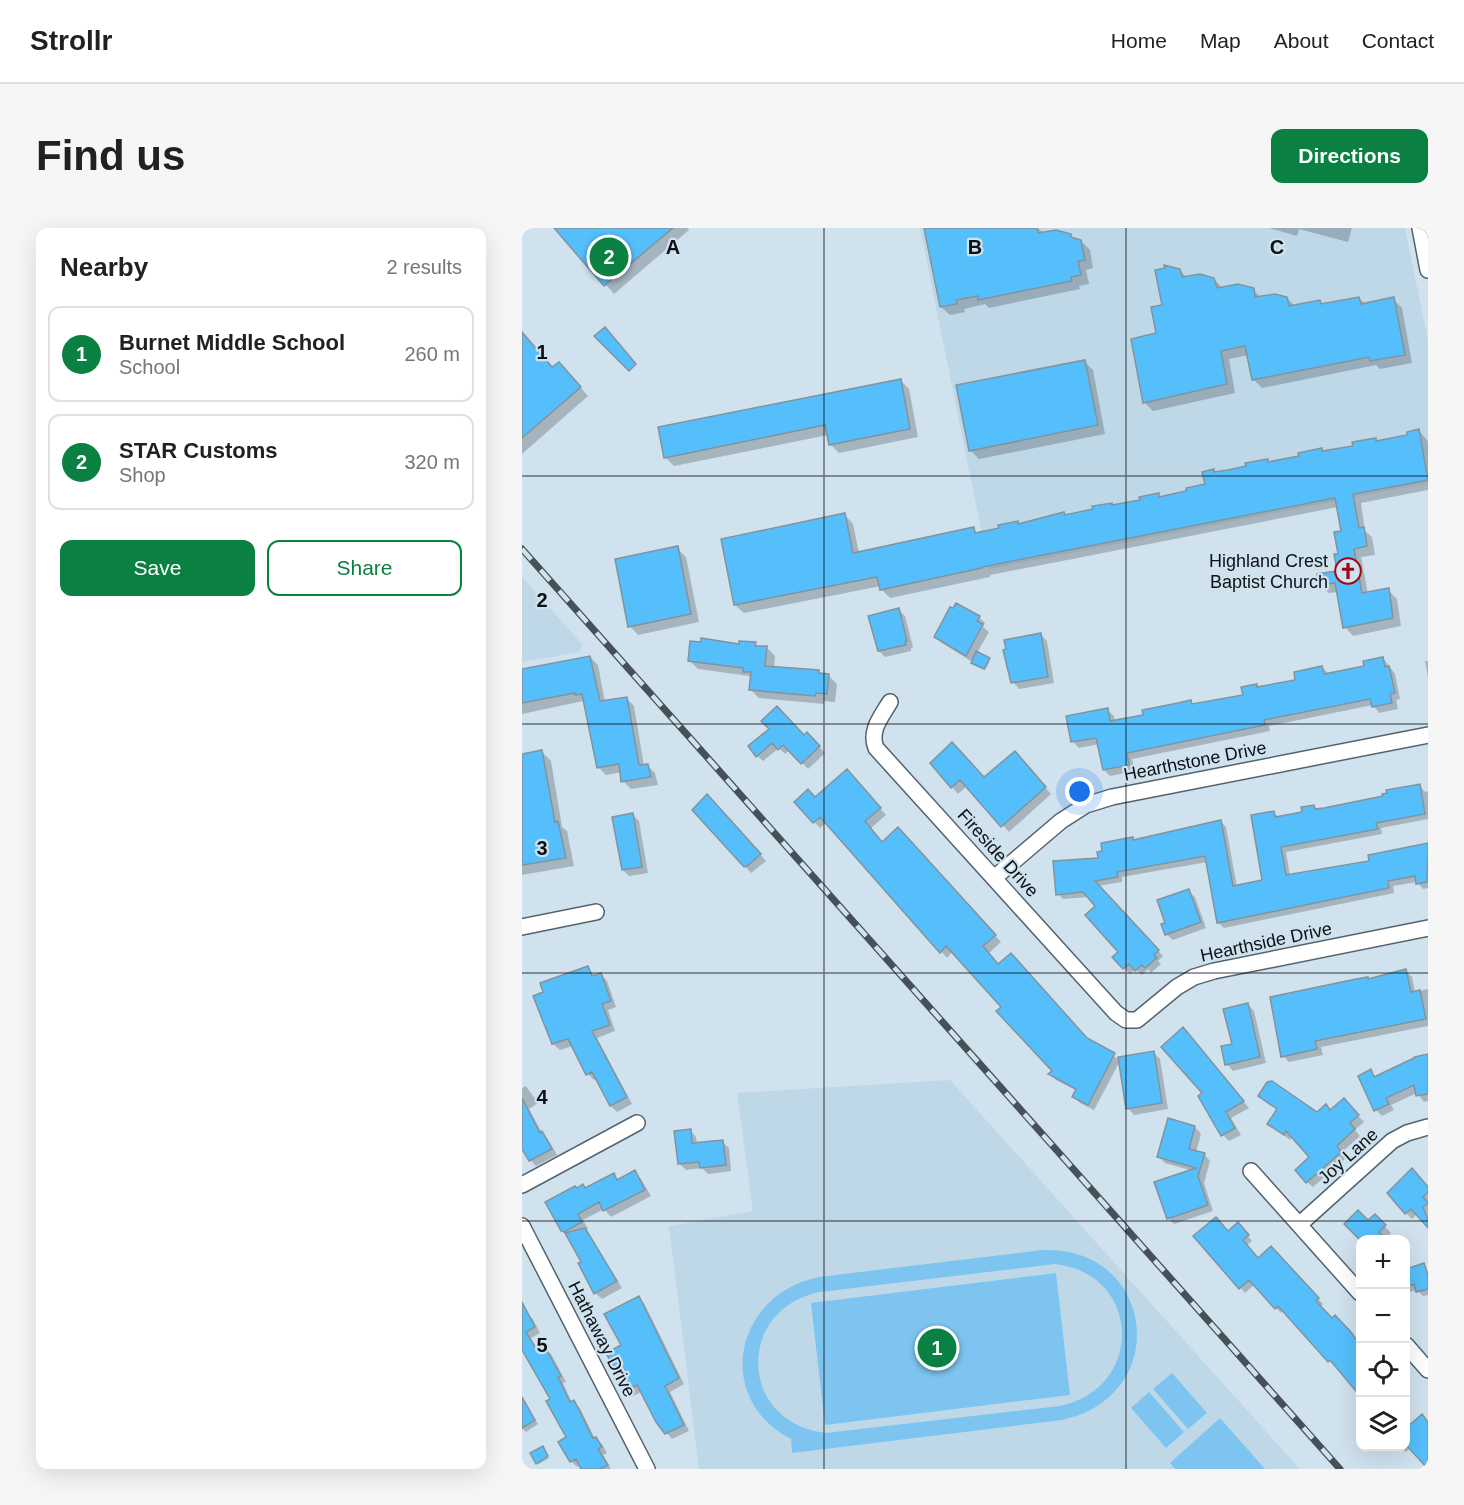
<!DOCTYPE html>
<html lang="en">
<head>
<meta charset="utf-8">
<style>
  :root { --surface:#fff; --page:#f6f6f6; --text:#202124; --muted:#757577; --line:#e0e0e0; --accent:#0b8043 }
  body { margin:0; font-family:Helvetica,sans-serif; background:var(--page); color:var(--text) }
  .controls { position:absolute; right:18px; bottom:18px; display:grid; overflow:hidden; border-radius:12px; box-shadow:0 6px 24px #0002 }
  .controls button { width:54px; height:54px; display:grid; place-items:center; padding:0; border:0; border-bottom:2px solid var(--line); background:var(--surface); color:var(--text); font:30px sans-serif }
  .you { position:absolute; left:558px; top:564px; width:21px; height:21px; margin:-15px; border:4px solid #fff; border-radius:50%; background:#1a73e8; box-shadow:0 0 0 9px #1a73e833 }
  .badge { display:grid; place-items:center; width:39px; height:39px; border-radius:50%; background:var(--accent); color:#fff; font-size:20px; font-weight:700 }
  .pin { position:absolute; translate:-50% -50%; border:3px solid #fff; box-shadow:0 2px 6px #0006 }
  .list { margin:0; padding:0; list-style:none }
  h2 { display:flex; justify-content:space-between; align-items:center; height:78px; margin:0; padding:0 24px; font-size:26px }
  h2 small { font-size:20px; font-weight:400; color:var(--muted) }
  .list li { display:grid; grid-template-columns:39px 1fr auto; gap:18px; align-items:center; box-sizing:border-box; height:96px; margin:0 12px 12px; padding:0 12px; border:2px solid var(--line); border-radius:12px }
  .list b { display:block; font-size:22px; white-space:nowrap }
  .list p { margin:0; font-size:20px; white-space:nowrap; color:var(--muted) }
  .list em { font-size:20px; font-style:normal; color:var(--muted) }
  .actions { display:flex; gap:12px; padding:18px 24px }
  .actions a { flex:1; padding:14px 0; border:2px solid var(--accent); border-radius:12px; text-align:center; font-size:21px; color:var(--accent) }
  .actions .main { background:var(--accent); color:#fff }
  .icon { flex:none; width:33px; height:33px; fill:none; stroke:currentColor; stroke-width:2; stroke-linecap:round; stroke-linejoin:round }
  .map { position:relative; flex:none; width:906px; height:1241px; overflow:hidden; border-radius:12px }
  header { display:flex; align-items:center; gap:36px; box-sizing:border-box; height:84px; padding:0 30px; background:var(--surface); border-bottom:2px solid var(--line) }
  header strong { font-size:28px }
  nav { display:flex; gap:33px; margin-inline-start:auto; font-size:21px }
  .intro { display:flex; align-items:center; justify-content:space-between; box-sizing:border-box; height:144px; padding:0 36px }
  h1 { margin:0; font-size:42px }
  .button { padding:15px 27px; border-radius:12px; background:var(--accent); color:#fff; font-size:21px; font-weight:700 }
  main { display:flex; gap:36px; padding:0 36px }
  aside { flex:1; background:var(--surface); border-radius:12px; box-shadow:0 6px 24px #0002 }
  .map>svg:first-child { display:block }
  .built { fill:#bed8e8 }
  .green { fill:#7dc5f0; fill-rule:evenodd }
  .shadow { fill:#0003 }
  .building { fill:#55bffb; stroke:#82939e; stroke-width:1.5 }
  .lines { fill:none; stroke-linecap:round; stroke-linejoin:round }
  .minor-casing { stroke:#53636d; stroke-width:18 }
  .minor { stroke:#fff; stroke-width:15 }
  .rail-casing { stroke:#465056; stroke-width:7 }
  .rail { stroke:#d0e2ee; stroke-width:4.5; stroke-dasharray:14; stroke-linecap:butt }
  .grid { fill:none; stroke:#0b1115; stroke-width:1.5; stroke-opacity:0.55 }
  .labels { text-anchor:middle; stroke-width:4.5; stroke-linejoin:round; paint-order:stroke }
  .poi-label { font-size:18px; fill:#0b1115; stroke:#d0e2ee; text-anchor:end }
  .street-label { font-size:18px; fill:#0b1115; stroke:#d0e2ee }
  .grid-label { font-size:20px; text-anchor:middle; font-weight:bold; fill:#0b1115; stroke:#d0e2ee; stroke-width:4.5; stroke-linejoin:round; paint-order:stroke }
</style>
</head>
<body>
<header>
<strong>Strollr</strong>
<nav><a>Home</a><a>Map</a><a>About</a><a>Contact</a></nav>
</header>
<div class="intro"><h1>Find us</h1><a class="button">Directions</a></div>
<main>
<aside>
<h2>Nearby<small>2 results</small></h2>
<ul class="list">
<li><span class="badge">1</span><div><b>Burnet Middle School</b><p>School</p></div><em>260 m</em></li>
<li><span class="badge">2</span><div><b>STAR Customs</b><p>Shop</p></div><em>320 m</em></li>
</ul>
<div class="actions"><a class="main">Save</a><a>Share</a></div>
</aside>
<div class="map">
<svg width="906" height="1241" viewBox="0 0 906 1241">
  <rect width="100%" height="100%" fill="#d0e2ee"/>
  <path class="built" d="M398 0H883L906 113V255L467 341Z
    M0 349 60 416 58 424 0 434Z
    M428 852 778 1241H177L147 998 231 983 215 865Z"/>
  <path class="green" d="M520 1022C633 1017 652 1168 540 1192L270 1225 269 1211C191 1171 212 1066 297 1049ZM533 1036C620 1046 623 1160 538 1178L304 1205C216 1195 213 1081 298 1064Z
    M534 1045 548 1167 303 1197 289 1075Z
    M650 1145 685 1185 666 1201 631 1161Z
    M627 1164 662 1204 644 1220 609 1180Z
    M698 1190 743 1241H653L648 1235Z"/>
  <path class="shadow" d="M34 0H166L167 2 92 66Z
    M404 0H516L522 5 548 7 552 11 559 13 568 22 571 40 564 42 567 56 557 58 558 61 467 80 463 76 442 81 443 84 428 87 419 79Z
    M747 0H830L826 14 777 1 775 8Z
    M658 42 665 50 692 51 701 61H731L739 70H765L773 78 798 73 802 77 837 70 843 76 871 71 880 80 890 135 858 141 854 137 740 160 731 151 727 127 707 131 713 165 631 183 622 174 641 78Z
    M0 105 31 141 37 135 66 168 0 226Z
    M563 134 571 142 583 206 457 231 448 222Z
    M378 152 387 161 396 209 317 225 308 216 306 207 152 238 143 229Z
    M897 203 905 212 906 216V262L839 275 843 303 850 309 853 327 839 329 846 366 866 362 875 371 879 398 831 408 823 399 816 364 807 365 798 356 817 344 821 304 816 279 468 347V349L368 370 359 361V358L222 385 213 377 323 287 331 296 337 325 451 301 456 306 478 301 495 294 498 297 542 285 545 288 620 274 636 267 639 270 684 258 691 243 694 246 706 244 745 233 748 235 779 229 799 222 802 225 833 219 853 212 856 214 887 208Z
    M155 320 164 329 177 394 116 407 108 398Z
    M377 382 383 388 391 419 389 420V423L363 429 357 423Z
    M432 382 457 389 463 395 461 399 467 404 455 425 468 433 463 442 420 415 414 409Z
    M519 407 525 413 532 455 497 461 491 454Z
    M233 416 237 420H245L253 428 252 440 296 444 299 447H306L315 456 313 474 302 473V476L237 470 228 461 230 450 227 448 176 441 167 432Z
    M68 429 76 437 83 474 104 470 112 478 122 538 125 537 133 545 136 557 109 561 101 553 100 544 84 547 76 539 61 473 0 486V443Z
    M861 430 873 446 878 471 874 472 876 481 857 485 851 477 747 498 748 503 610 531 613 543 588 548 582 542 577 516 557 520 551 514 585 482 592 488 593 494 623 488 669 474 672 478 723 468 734 458 737 461 775 453 800 439 807 446 843 439Z
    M903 433H906V449Z
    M249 502 282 508 285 506 303 525 286 541 268 522 263 526 257 520 241 533 235 528Z
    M20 524 29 533 40 599 45 603 52 638 0 647V527Z
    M498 531 529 566 487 604 445 558 436 566 410 535 462 551Z
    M331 549 364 587 348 601 360 615 383 607 479 714 466 726 477 738 566 812 596 831 631 824 638 831 646 881 612 887 606 880 598 833 572 882 558 875 552 869 555 863 534 852 528 846 532 843 481 779 431 723 425 730 305 594 298 600 274 574 293 571Z
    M897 557 903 564 906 563V591L859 600 860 606 764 624 768 648 849 634 848 629 906 617V660L901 661 895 654 871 658 872 665 702 700 697 695 685 634 600 649V654L576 658 641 728 636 733 639 736 629 745 626 741 620 747 613 741 608 746 593 729 599 724 575 678 567 669 541 671 536 666 578 631 610 610 613 613 699 594 704 599 715 659 742 653 752 584 757 590 782 585 791 578 796 582 863 569Z
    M191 575 244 633 229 645 223 638Z
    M111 587 117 593 126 645 107 648 101 642Z
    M666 663 673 669 684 700 651 712 644 706 645 695Z
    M66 740 73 748 79 746 85 753 94 779 86 782 93 803 75 810 110 876 95 884 89 878 75 851 72 852 66 846 51 818 38 822 31 816Z
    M884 743 890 749 893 764 906 761V798L799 819 801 827 767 834 761 828 847 752Z
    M725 776 732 783 744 835 711 843 705 836Z
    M668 808 727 880 709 890 719 907 707 913 701 907 682 866Z
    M906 827V873L902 874 895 865 869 877 872 882 860 888 854 882 848 843 855 850Z
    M4 858 16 875 7 881 20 905 26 911 35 927 14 938 8 932 1 919 0 860Z
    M738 868 795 886 827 878 842 894 833 902 838 908 819 925 824 930 791 959 785 954 789 929 770 908 768 912 747 896 756 882Z
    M673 899 679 906 674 924 682 926 688 933 682 955 691 983 652 996 646 990 671 943 643 935 637 929Z
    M168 902 174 909 175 916 200 914 207 920 209 943 186 946 180 940 164 942 158 936Z
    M113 944 119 951 129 968 89 989 82 981 61 992 66 1001 63 1003 69 1009 100 1060 80 1071 73 1065 61 1034 47 1009 40 1002 55 962 64 961 91 947 97 953Z
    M906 960V997L895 986 890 991 884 985Z
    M853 988 869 1005 862 1012H839L824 996 846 994Z
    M721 1001 730 1013 724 1018 736 1032 749 1020 801 1076 798 1079 810 1092 823 1099 838 1117V1166L814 1137 812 1138 808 1133 761 1082 759 1085 754 1080 733 1056 723 1065 674 1008Z
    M900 1037 906 1043V1067L901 1068 895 1062 884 1065V1042Z
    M116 1069 122 1075 162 1156 148 1164 167 1203 150 1211 145 1205 121 1163 111 1168 105 1162 101 1117Z
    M5 1085 11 1091 18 1105 9 1110 17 1124 23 1121 29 1126 44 1154 41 1155 50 1175 52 1174 58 1180 73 1211 80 1216 85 1225 81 1227 89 1241H61L59 1237 55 1239 49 1233 46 1210 30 1172 0 1122V1088Z
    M5 1180 16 1196 4 1204 0 1200V1183Z
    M906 1195V1240L888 1220 884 1224 878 1218H884V1197L886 1200Z
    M22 1222 27 1230 17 1236 15 1235Z"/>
  <path class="building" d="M32 0H151L82 58Z
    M402 0H515L516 5 534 2 549 6V9L559 12 563 32 556 33 559 47 549 49 550 53 456 72V68L434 72 435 76 418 79Z
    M642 37 658 41 660 49 678 46 692 50 695 60 716 56 732 60 733 69 753 66 765 69 767 78 798 72 799 76 837 69 839 76 872 69 883 127 848 133 847 129 730 152 723 118 699 123 705 156 621 175 609 111 634 105 629 79 640 77 633 42 643 40Z
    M83 99 114 136 107 143 72 108Z
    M0 104 30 139 37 134 59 159 0 210Z
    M563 132 576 197 447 223 434 157Z
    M379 151 388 201 307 217 303 197 142 230 136 199Z
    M897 201 906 252 831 266 837 300 842 299 845 318 832 321 840 365 867 360 871 390 821 400 813 355 797 357 795 346 815 343 812 326H816L812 304 819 303 813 270 460 339V340L358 362 355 349 212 377 199 311 323 285 331 325 452 299 453 305 477 300 476 297 496 293V296L542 284 543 287 571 281 570 278 590 275V277L618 272 617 269 637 265V269L664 263V260L683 256 680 244 692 241V244L706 242 724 238 723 235 746 231V234L777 228 776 225 800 220V223L831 218 830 214 854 210V213L885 207V204Z
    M156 318 169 386 106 399 93 331Z
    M434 375 458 388 455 393 461 396 444 428 412 409 428 379 431 380Z
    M377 380 385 413 383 414 384 417 356 423 346 388Z
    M519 405 526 449 489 455 481 422 484 421 482 412Z
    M179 410 217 416V413L234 414 233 418H245L243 438 297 442V445L307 446 305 466 294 465 293 468 227 462 229 444H221V440L166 433 168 413 179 414Z
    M454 423 468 430 462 441 449 435Z
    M68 428 78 473 105 469 117 537 126 536 129 549 99 554 97 536 75 540 60 466 53 467V465L0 475V441Z
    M861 429 863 439 867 438 873 465 868 466 870 475 850 479 848 471 742 492 743 497 605 525 607 537 581 542 574 510 549 514 544 488 586 480 588 493 621 487 620 482 656 475 669 472 670 476 721 467 719 459 735 456V459L773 452 772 444 800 438 802 446 842 438 841 433Z
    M255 478 282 507 285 504 298 518 279 536 261 517 256 522 250 515 234 529 226 518 247 501 239 493Z
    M430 514 462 549 493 523 524 559 479 599 438 552 429 560 408 535Z
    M20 522 33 594 36 593 44 630 0 637V526Z
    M325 541 359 580 343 593 360 614 376 599 474 707 461 718 476 736 489 725 565 810 593 825 566 877 550 869 554 861 526 846 530 843 474 783 479 779 424 718 418 725 298 589 291 595 272 574 286 561 293 569Z
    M898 556 903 586 854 595 856 601 759 619 764 647 847 633 846 627 906 615 905 654 894 656 893 648 866 653 867 660 695 695 683 628 595 644 596 649 573 653 637 722 632 727 635 730 623 740 620 737 613 743 607 736 601 741 590 729 596 724 563 687 573 678 561 664 534 667 531 633 576 630 575 624 580 623 579 615 611 609V612L699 592 711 658 740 652 729 587 752 583 753 589 780 584 779 579 792 577 793 581 802 580 861 568 860 566 865 565 864 562Z
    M185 566 239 626 225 638 222 639 170 582Z
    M111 585 120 639 100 642 90 589Z
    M667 661 679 694 643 707 639 696 643 695 635 672Z
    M66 738 70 748 79 745 89 773 80 776 88 797 70 803 105 869 88 878 70 844 64 847 46 811 30 816 11 768 21 764 18 755Z
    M884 741 889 764 898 762 904 791 793 813 795 821 759 829 748 769 834 751 846 749V751Z
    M726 775 738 829 703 837 699 818 710 816 701 781Z
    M661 799 722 873 704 884 713 900 699 908 676 868 680 865 639 819Z
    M632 823 640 875 604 881 596 829Z
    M906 826V866L894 868 892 857 864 870 867 876 852 883 836 848 849 841 852 849 892 830V829Z
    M750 853 795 884 804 876 808 882 822 870 837 887 828 895 833 901 815 918 819 924 784 955 773 942 787 929 764 903 762 907 745 896 755 881 736 868 745 854Z
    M0 870 18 905 20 903 30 921 7 933 0 921Z
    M646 890 673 898 667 921 683 925 676 948 686 977 645 991 632 954 674 940 635 929Z
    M169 901 170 915 201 912 204 937 178 940 177 934 156 936 152 903Z
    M890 940 906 959V964L901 969 906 975 901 979 906 992V1000L889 981 883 986 865 965Z
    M113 942 123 962 81 983 77 974 56 986 60 994 42 1004 39 1003 23 974 53 958 55 960 61 956 63 960 92 945 95 952Z
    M836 982 846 992 853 986 864 997 857 1004 864 1011H837L822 996Z
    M694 989 706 1003 716 994 727 1007 721 1012 736 1030 749 1018 797 1070 794 1073 810 1090 813 1087 829 1104 838 1117V1168L808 1132 806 1134 756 1078 753 1081 727 1052 717 1061 671 1008Z
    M63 1000 95 1053 72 1066 56 1035 59 1034 43 1005Z
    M902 1035 906 1048V1061L894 1064 892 1056 884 1059V1041Z
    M117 1068 157 1150 143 1158 162 1197 143 1206 134 1194 115 1157 104 1163 84 1125 99 1117 82 1086Z
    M0 1074 13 1099 4 1104 15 1123 23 1119 39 1148 36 1149 48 1174 52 1172 71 1210 74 1209 80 1219 76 1221 86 1237 78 1241H59L54 1231 48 1234 36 1214 44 1209 24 1173 28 1171 0 1122Z
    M0 1169 13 1192 0 1200Z
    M900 1186 906 1194V1241L884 1217V1200Z
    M21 1218 26 1228 14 1236 8 1225Z"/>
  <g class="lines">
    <g class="minor-casing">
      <path id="minor" d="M898 0 906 42
        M368 474C359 489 347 503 354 520L594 785 604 792H615L655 759 672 749 692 743 906 700
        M472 650 539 593 564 577 590 569 906 507
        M0 699 74 684
        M729 943 838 1065
        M0 957 115 895
        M778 996 870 913 885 905 906 899
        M0 998 125 1241
        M884 1117 906 1142"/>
    </g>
    <use href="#minor" class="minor"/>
    <g class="rail-casing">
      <path id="rail" d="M0 321 818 1241"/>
    </g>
    <use href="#rail" class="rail"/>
  </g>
  <path class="grid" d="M302 0V1241M604 0V1241M0 248H906M0 496H906M0 745H906M0 993H906"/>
  <defs>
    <g id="church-ring" transform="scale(1.35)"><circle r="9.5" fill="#d0e2ee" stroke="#a20613" stroke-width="1.5"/><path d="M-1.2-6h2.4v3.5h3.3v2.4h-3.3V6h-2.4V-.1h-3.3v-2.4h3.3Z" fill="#a20613"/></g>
  </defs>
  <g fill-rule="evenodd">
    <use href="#church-ring" x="826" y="343"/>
  </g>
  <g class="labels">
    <g class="poi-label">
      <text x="806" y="339">Highland Crest<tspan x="806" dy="21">Baptist Church</tspan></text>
    </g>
    <g class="street-label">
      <text transform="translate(673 533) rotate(-11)" y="6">Hearthstone Drive</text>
      <text transform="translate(476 625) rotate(48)" y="6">Fireside Drive</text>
      <text transform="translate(744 714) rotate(-12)" y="6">Hearthside Drive</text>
      <text transform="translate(826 928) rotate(-42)" y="6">Joy Lane</text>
      <text transform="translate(80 1111) rotate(63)" y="6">Hathaway Drive</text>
    </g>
  </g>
  <g class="grid-label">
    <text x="151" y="26">A</text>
    <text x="453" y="26">B</text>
    <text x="755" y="26">C</text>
    <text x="20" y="131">1</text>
    <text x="20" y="379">2</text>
    <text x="20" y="627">3</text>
    <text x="20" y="876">4</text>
    <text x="20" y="1124">5</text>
  </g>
</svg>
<div class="controls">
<button>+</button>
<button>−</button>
<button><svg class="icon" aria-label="locate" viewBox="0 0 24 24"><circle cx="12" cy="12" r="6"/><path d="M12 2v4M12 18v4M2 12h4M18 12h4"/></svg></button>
<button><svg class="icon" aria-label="layers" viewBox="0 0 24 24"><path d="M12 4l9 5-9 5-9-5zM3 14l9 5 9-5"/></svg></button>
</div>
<div class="you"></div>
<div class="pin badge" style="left:415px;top:1120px">1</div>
<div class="pin badge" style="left:87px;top:29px">2</div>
</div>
</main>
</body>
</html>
